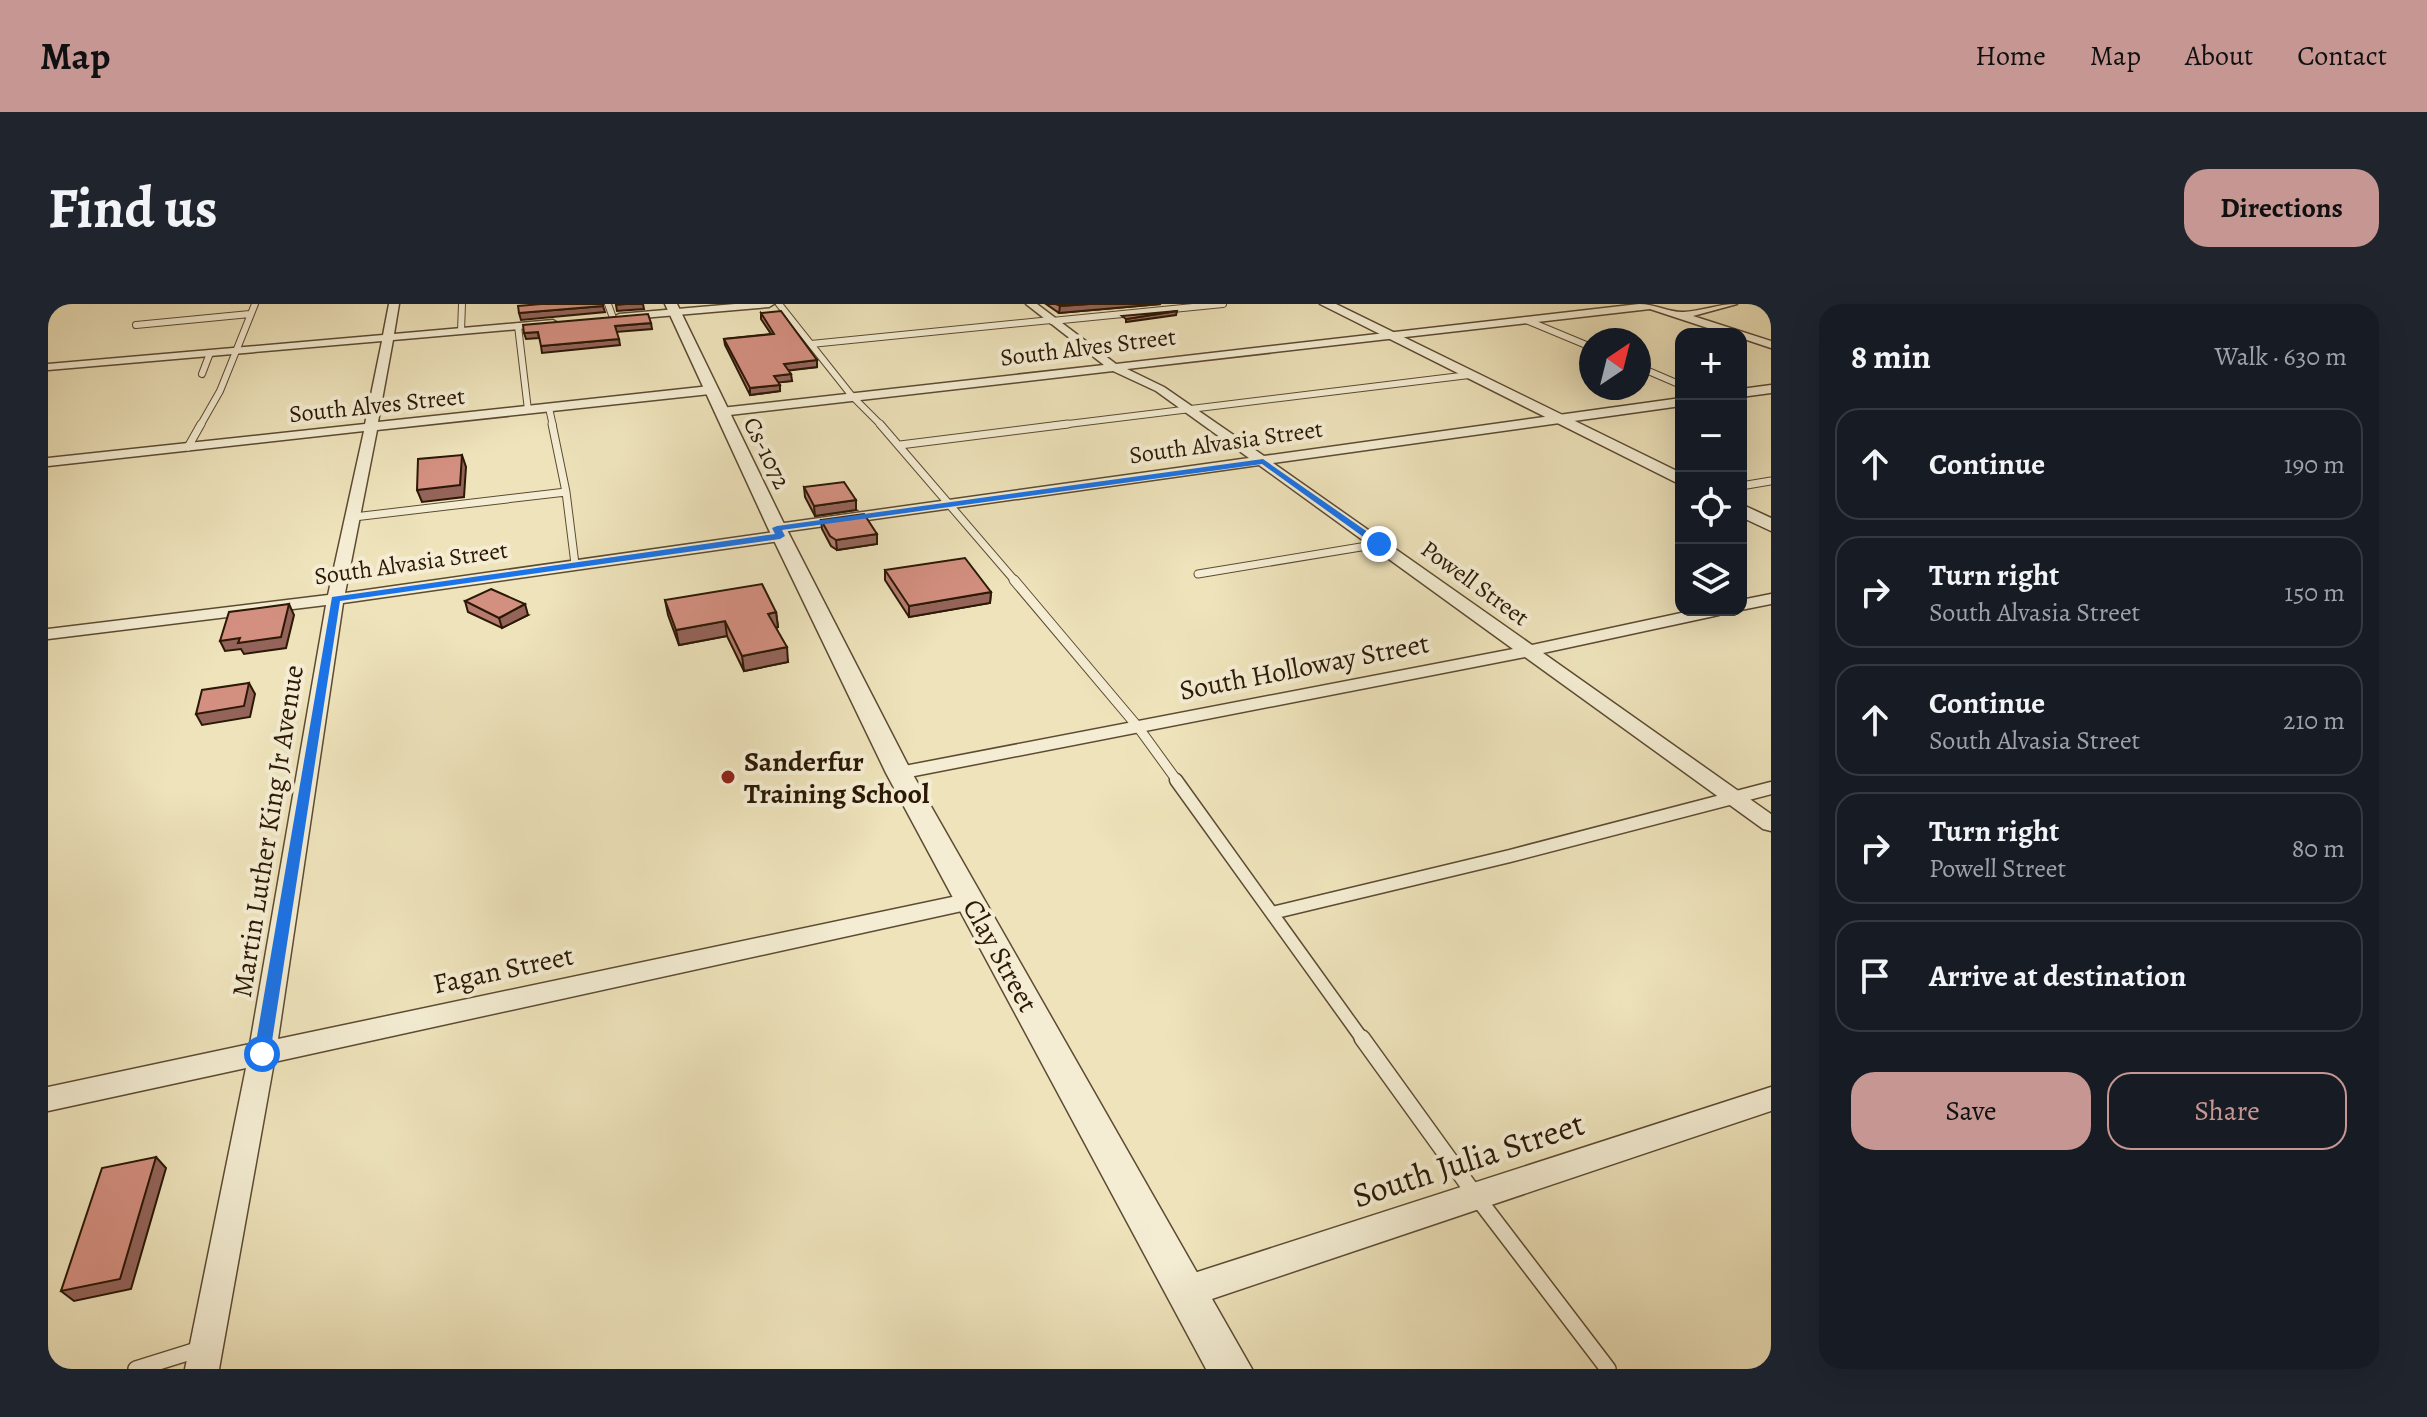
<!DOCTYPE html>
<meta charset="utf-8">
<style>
body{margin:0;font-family:Alegreya,serif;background:#20242c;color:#f1f3f6}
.controls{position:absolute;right:24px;top:24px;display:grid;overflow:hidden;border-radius:16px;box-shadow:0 8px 32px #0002}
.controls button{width:72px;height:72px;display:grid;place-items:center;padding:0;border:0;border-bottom:2px solid #363941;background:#171b24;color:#f1f3f6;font:40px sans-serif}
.compass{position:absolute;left:1531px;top:24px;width:72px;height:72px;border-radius:50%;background:#171b24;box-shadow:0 8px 32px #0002;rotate:35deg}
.stop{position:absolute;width:24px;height:24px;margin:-18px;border:6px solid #1a73e8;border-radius:50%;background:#fff}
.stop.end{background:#1a73e8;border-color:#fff;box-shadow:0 2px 8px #0008}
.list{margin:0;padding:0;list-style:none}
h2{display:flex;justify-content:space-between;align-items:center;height:104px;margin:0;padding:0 32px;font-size:34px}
h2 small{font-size:26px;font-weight:400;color:#9ea1a6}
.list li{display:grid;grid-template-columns:52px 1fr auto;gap:24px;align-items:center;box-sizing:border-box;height:112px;margin:0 16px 16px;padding:0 16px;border:2px solid #363941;border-radius:24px}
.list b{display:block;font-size:30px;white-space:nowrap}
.list p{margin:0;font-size:26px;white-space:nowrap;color:#9ea1a6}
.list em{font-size:26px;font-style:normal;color:#9ea1a6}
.actions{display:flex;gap:16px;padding:24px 32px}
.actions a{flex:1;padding:18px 0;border:2px solid #c59692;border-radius:24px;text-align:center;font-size:28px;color:#c59692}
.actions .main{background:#c59692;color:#111}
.icon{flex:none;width:44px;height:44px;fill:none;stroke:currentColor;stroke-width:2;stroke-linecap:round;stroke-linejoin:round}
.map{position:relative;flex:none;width:1723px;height:1065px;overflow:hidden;border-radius:24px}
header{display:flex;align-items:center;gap:48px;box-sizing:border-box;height:112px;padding:0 40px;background:#c59692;color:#111}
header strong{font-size:38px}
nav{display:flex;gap:44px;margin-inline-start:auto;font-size:28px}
.intro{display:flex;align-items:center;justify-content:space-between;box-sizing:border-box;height:192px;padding:0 48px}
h1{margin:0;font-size:56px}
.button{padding:20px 36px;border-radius:24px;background:#c59692;color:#111;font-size:28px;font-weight:700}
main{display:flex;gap:48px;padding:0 48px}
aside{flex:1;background:#171b24;border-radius:24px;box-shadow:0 8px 32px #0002}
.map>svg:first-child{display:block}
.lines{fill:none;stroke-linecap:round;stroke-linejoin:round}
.service-far4-casing{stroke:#5c4b32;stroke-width:8}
.service-far3-casing{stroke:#5c4b32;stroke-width:9}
.service-far2-casing{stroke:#5c4b32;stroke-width:11}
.service-far1-casing{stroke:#5c4b32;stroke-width:15}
.service-casing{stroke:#5c4b32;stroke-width:18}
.minor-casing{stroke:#5c4b32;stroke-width:3}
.tertiary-casing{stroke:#5c4b32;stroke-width:3}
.service-far4{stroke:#f4edd3;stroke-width:6}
.service-far3{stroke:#f4edd3;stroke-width:7}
.service-far2{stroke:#f4edd3;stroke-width:9}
.service-far1{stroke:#f4edd3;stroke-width:12}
.service{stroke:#f4edd3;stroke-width:15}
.minor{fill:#f4edd3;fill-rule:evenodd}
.tertiary{fill:#f4edd3;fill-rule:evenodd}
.wall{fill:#b57b6e;stroke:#2b1805;stroke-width:2}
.shaded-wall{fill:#94645a;stroke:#2b1805;stroke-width:2}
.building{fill:#d38f80;stroke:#2b1805;stroke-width:2}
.route{fill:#1a73e8}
.poi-dot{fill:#8f2418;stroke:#f4edd3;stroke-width:3}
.labels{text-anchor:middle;stroke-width:8;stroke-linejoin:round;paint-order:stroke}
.far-street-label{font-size:24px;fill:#2b1805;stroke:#f4edd3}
.street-label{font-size:28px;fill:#2b1805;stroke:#f4edd3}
.poi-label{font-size:28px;font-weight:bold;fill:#2b1805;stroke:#f4edd3;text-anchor:start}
.near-street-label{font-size:34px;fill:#2b1805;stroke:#f4edd3}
</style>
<header>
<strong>Map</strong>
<nav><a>Home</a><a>Map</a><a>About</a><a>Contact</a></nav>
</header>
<div class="intro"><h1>Find us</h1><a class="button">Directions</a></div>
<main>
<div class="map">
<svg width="1723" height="1065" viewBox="0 0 1723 1065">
<rect width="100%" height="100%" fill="#eee3bb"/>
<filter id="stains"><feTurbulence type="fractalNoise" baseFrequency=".0025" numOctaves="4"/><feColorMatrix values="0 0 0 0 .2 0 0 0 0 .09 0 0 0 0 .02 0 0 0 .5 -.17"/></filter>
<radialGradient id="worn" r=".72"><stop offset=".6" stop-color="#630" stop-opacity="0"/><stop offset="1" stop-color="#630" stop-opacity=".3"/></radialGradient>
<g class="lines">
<defs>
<path id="service-far4" d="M560 0 565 14
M731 0 804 92 834 122
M1478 16 1543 43
M1004 17 1175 0
M88 21 202 10
M470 22 480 106
M413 27 414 0
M763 40 1003 16
M1591 63 1633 81
M154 70 162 49
M501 104 505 122
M152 122 172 87 207 0
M1004 122 1421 71"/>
<path id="service-far3" d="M504 120 518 188 527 260
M832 120 968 278
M852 141 1020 120
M140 143 153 120
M1693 182 1723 177
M306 213 518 188
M1150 270 1331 240"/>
<path id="service-far2" d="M966 276 1090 423 1130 478"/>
<path id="service-far1" d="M1128 476 1315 736
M1224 609 1462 552 1723 484"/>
<path id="service" d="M1314 734 1428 892 1560 1065
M88 1065 152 1045"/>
<path id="minor" d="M341 0H351L346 30 505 16 510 19 505 22 345 36 330 118 662 82 668 86 662 90 329 126 297 289 727 228 722 224 729 220 1201 154 1108 87 1065 67 673 112 667 108 673 104 1056 61 978 0H989L1068 60 1591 0C1607 0 1622 9 1636 8 1654 7 1670 0 1689 0L1645 12 1723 37V44L1693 34V30H1678L1602 5 1079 65 1116 83 1216 152 1633 94V102L1225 159 1484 341 1647 306H1679L1671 311 1495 349 1723 510V527L1715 525 1477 353 851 475 844 474 841 469 851 463 1465 345 1211 161 734 228 740 232 732 237 295 299 230 735 923 589 931 591 935 597 931 603 923 605 226 758 171 1065H137L198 764 0 807V783L202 740 278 301 0 335V325L280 291 316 127 0 162V154L317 120 334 37 0 66V60L335 31Z
M687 0H726L721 3 571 16 566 13 571 10Z
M1723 81V89L1693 93V85Z
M1723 290V300L1693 306V296Z
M1723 783V807L1140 1003 1129 998 1124 987 1129 976 1140 971Z"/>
<path id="tertiary" d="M617 0H629L738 224 864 469 1204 1065H1158L838 469 720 224Z
M1272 0H1288L1633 169V181Z
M1693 200 1723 214V227L1693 213Z"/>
</defs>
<!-- service-far4 casing -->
<use href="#service-far4" class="service-far4-casing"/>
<!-- service-far3 casing -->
<use href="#service-far3" class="service-far3-casing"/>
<!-- service-far2 casing -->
<use href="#service-far2" class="service-far2-casing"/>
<!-- service-far1 casing -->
<use href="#service-far1" class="service-far1-casing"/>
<!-- service casing -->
<use href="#service" class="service-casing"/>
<!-- minor casing -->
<use href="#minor" class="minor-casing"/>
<!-- tertiary casing -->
<use href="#tertiary" class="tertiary-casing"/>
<!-- service-far4 -->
<use href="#service-far4" class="service-far4"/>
<!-- service-far3 -->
<use href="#service-far3" class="service-far3"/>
<!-- service-far2 -->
<use href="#service-far2" class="service-far2"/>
<!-- service-far1 -->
<use href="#service-far1" class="service-far1"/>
<!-- service -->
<use href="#service" class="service"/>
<!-- minor -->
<use href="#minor" class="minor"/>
<!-- tertiary -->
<use href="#tertiary" class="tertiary"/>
</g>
<!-- wall -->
<path class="wall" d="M998 0H1113L1011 9Z
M713 9 769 56V63L740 66 744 77 730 78 732 87 702 91 677 41 676 35 723 30 713 15Z
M756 183 808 206 767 212 757 193Z
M773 216 829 230V240L789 246 783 242 774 225Z
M837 266 943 288 942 299 861 313 837 276Z
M617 296 728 308 730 323H728L740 358 696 367 679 332 631 341 620 311Z
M417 297 480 311 454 324 420 308Z"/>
<!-- shaded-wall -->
<path class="shaded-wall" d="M578 0H595L596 5 569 7 568 1Z
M1041 0H1113L1011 9 1012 2Z
M555 2 557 8 473 16 471 9Z
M1129 7 1128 11 1078 18V15Z
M603 19 604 25 568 28 567 22Z
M490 28 491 34 478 35 476 29Z
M571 35 572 41 494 49 493 42Z
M769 56V63L736 67V60Z
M743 70 744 77 727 79 726 72Z
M732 81V87L702 91V84Z
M414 151 418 163 416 193 374 198 369 186Z
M808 196V206L767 212 766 202Z
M829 230V240L789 246 788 236Z
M943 288 942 299 861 313V302Z
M241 300 246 311 238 344 196 350 193 345 177 347 172 337Z
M477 300 480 311 454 324 451 314Z
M728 308 730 323 721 324 720 310Z
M677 317 679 332 631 341 628 326Z
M739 343 740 358 696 367 694 352Z
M201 379 207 390 202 413 154 421 148 410Z
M108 853 118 864 83 985 26 997 13 987Z"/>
<!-- building -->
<path class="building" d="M493 0H555V2L471 9 470 2Z
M1008 0H1041L1012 2Z
M733 7 769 56 736 60 743 70 726 72 732 81 702 84 676 35 726 30 713 9Z
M1129 7 1078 15 1074 12Z
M600 10 603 19 567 22 571 35 493 42 490 28 476 29 475 21Z
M414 151 412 181 369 186 370 155Z
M796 178 808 196 766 202 756 183Z
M816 210 829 230 788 236 782 232 773 216Z
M917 254 943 288 861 302 837 266Z
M714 280 728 308 720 310 739 343 694 352 677 317 628 326 617 296Z
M443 285 477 300 451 314 417 297Z
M241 300 233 333 190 339 192 334 172 337 181 308Z
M201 379 196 402 148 410 154 386Z
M108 853 72 975 13 987 54 864Z"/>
<!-- route -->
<path class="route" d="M1215 155 1334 238V242H1328L1214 160 734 226 737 232 732 235 292 297 222 750 214 756 208 754 206 750 284 293 727 230 724 224 729 222Z"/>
<!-- markers -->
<circle class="poi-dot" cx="680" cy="473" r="8"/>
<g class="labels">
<!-- far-street labels -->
<g class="far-street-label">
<text transform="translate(1040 43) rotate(-7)" y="8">South Alves Street</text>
<text transform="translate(329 101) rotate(-6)" y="8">South Alves Street</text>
<text transform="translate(1178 138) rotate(-8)" y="8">South Alvasia Street</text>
<text transform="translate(719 149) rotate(64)" y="8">Cs-1072</text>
<text transform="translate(363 259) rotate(-8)" y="8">South Alvasia Street</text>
<text transform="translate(1427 279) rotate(36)" y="8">Powell Street</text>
</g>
<!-- street labels -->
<g class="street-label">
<text transform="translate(1256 362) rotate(-11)" y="10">South Holloway Street</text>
<text transform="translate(219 527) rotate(-81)" y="10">Martin Luther King Jr Avenue</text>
<text transform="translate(953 651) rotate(61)" y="10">Clay Street</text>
<text transform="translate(455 665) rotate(-12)" y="10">Fagan Street</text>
</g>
<!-- poi labels -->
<g class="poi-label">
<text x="696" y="467">Sanderfur<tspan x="696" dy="32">Training School</tspan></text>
</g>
<!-- near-street labels -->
<g class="near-street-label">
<text transform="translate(1420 855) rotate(-18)" y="12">South Julia Street</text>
</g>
</g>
<rect width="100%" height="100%" filter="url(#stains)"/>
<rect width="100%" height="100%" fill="url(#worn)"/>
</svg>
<div class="controls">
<button>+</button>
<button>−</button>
<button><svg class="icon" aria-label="locate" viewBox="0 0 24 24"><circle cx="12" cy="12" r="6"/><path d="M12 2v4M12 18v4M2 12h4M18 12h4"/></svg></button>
<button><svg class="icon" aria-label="layers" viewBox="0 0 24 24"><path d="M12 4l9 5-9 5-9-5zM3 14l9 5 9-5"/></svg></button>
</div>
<svg class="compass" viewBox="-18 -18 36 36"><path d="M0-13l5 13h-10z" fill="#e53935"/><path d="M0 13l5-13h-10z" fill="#9ea1a6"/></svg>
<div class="stop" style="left:214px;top:750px"></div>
<div class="stop end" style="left:1331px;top:240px"></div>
</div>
<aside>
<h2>8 min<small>Walk · 630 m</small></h2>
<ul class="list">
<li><svg class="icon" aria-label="ahead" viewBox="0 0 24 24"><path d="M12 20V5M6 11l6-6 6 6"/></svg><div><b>Continue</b></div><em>190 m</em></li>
<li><svg class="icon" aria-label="right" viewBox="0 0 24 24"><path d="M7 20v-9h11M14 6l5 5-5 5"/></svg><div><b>Turn right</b><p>South Alvasia Street</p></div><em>150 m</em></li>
<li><svg class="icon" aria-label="ahead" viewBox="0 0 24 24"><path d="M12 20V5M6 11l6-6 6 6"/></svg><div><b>Continue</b><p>South Alvasia Street</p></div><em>210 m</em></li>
<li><svg class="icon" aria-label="right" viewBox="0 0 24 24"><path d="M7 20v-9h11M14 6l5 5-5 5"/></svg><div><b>Turn right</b><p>Powell Street</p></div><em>80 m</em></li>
<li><svg class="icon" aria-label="arrive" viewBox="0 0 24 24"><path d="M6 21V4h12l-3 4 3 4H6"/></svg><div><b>Arrive at destination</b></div></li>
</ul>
<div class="actions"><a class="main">Save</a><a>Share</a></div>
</aside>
</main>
